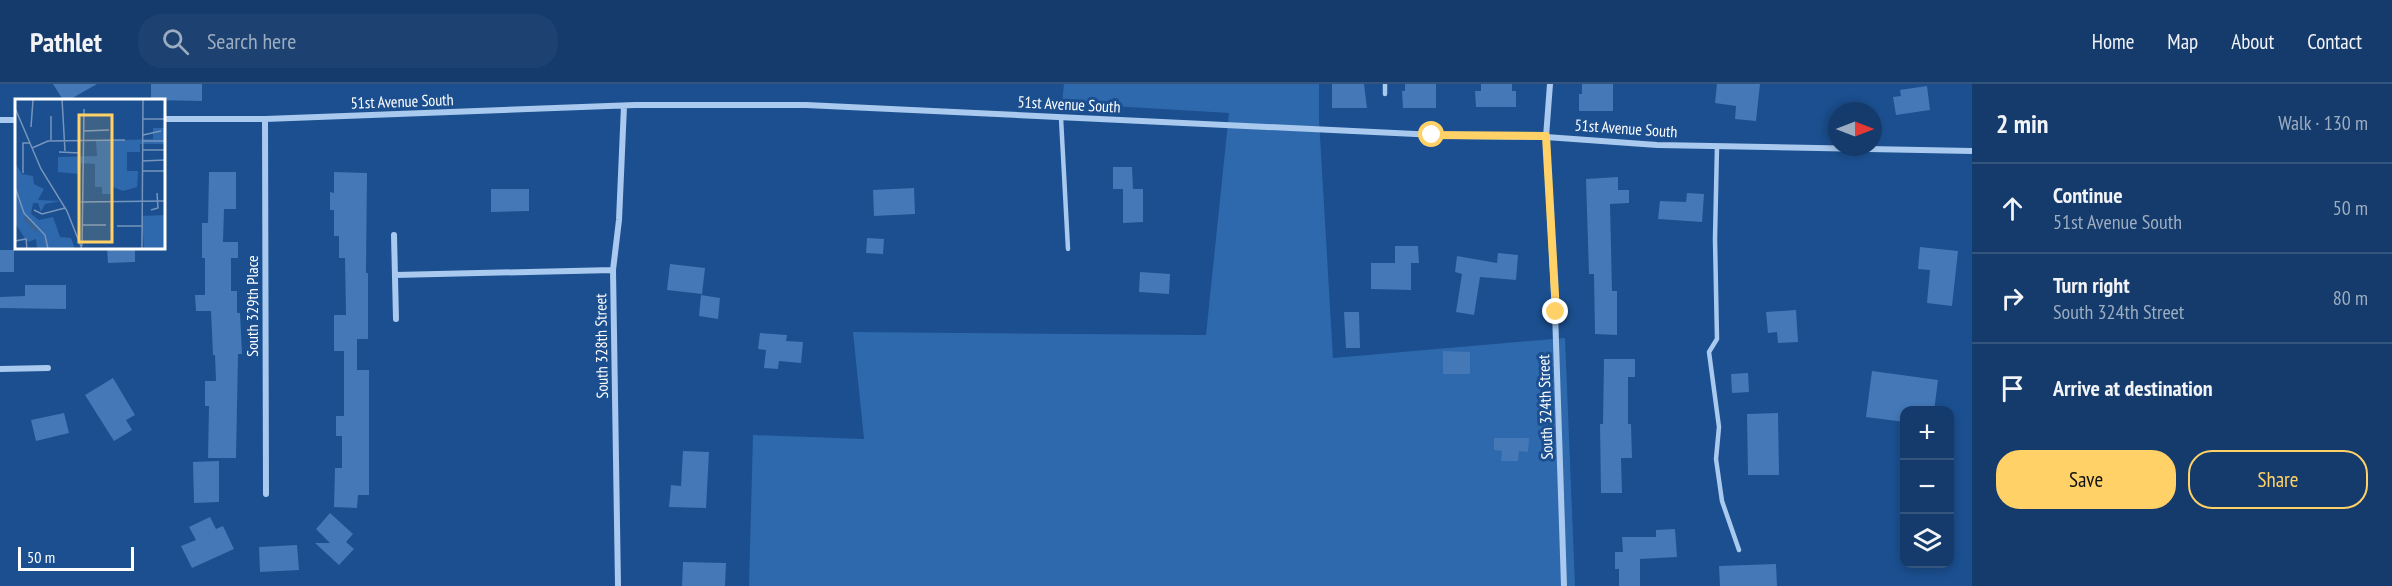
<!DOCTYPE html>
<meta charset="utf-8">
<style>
body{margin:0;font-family:"PT Sans Narrow",sans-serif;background:#1d4271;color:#f1f3f6}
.controls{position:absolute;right:18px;bottom:18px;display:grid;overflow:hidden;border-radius:12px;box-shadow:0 3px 9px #0003}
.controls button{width:54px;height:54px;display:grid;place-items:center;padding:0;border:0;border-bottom:2px solid #33557e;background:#143b6b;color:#f1f3f6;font:30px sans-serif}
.compass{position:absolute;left:1828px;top:18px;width:54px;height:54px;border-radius:50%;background:#143b6b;box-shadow:0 3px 9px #0003;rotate:90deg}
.scale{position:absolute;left:18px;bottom:15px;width:116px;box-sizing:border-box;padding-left:6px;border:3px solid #fff;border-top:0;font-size:16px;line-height:21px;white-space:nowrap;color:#fff;-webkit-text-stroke:4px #1b4f8f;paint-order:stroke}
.stop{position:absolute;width:18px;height:18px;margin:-14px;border:4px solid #ffd166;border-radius:50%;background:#fff}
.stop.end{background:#ffd166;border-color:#fff;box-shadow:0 2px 6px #0008}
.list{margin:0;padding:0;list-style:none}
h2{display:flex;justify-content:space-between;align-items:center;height:78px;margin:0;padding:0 24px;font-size:26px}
h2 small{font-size:20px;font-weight:400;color:#9dadc1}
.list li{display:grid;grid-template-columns:39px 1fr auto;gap:18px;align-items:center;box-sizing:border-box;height:90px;padding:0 24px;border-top:2px solid #33557e}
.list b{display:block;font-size:22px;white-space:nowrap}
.list p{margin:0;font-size:20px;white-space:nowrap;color:#9dadc1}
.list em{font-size:20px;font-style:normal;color:#9dadc1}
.actions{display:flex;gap:12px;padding:18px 24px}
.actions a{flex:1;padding:14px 0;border:2px solid #ffd166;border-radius:24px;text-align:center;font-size:21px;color:#ffd166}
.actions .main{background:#ffd166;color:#111}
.icon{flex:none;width:33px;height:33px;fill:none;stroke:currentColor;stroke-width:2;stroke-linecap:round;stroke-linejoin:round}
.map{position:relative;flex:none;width:1972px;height:502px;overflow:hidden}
header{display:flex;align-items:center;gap:36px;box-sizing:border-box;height:84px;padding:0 30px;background:#143b6b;border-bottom:2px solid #33557e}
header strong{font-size:28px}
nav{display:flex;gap:33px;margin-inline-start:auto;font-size:21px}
.search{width:420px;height:54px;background:#1d4271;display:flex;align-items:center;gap:15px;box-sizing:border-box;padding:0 21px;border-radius:24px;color:#9dadc1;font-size:22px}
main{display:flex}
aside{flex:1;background:#143b6b}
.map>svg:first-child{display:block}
.green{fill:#2e69ad}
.building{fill:#4478b7}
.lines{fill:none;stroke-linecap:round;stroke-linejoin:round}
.lane{stroke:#a9c9ee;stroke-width:4.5}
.street{stroke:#a9c9ee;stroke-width:6}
.route{stroke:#ffd166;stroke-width:8}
.labels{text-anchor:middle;stroke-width:6;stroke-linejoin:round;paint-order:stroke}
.street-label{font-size:16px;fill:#fff;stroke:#1b4f8f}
.inset-river{fill:none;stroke:#3c6290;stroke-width:3}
.inset-road{fill:none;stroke:#7695bc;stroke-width:1.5}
.view{fill:#ffd166;fill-opacity:0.15;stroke:#ffd166;stroke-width:3}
.inset-edge{fill:none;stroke:#fff;stroke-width:3}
</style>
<header>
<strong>Pathlet</strong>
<div class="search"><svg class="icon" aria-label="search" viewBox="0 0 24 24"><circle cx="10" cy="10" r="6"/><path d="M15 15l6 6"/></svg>Search here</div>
<nav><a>Home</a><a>Map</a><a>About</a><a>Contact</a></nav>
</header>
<main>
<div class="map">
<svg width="1972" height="502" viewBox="0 0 1972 502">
<rect width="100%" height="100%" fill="#1b4f8f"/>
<!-- green -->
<path class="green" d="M1064 0H1319V36L1333 274 1565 254 1575 502H749L753 351 864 355 853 248 1206 251 1229 29 1062 19Z"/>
<!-- building -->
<path class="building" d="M53 0H97L69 16H63Z
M151 0H202V17L151 16Z
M1332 0H1364L1367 24H1332Z
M1405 0H1436V24H1403L1402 7H1405Z
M1481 0H1512V7H1516V23H1476L1475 7H1481Z
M1582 0H1613V27H1579V10H1582Z
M1717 0H1760L1756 37 1735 35 1736 22 1715 19Z
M1927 2 1930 26 1896 31 1893 13 1901 12 1900 6Z
M1113 83H1132L1133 105H1143V138L1123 139V105H1113Z
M209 88H236V125H224L223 158H238V174H231V207H237V229H240L242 270H238L236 374H208L209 322H205V297H216L215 271H213L211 227H196L195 211H205V174H202V139H208Z
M334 88 367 89 366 189H368V255H357V286H369V411H358L357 424 334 423 335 384H342V352H336V332H344V267H334V231H346L345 174H339V152H334V126H330V108L334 109Z
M1618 93V106H1629V119L1610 120 1612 207H1617V251L1595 250 1594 190H1589L1586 95Z
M914 104 915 130 874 132 873 106Z
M491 105H529V127L491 128Z
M1687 109 1704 110 1702 138 1658 135 1660 117 1686 118Z
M867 154 884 155 883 170 866 169Z
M1395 162H1418L1419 179H1411V206L1371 205V179H1395Z
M1920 163 1958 167 1952 222 1927 219 1930 186 1918 185Z
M107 164H135V178L108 179Z
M0 166H14V188H0Z
M1498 169 1518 171 1516 196 1480 193 1474 231 1456 228 1462 190 1455 188 1457 172 1497 179Z
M670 180 705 184 702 210 667 206Z
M1140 188 1170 190 1169 210 1139 208Z
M25 201H66V225L0 224V213L25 212Z
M701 211 720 214 718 235 699 232Z
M1796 226 1798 258 1778 259 1777 248 1768 249 1766 228Z
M1344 228H1359L1360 264H1346Z
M760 249 787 251 786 257 803 258 801 279 779 277 778 285 764 284 766 266 758 265Z
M1443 267 1470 268V290H1443Z
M1604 275H1635V293H1628V340H1631L1632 374H1621L1622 409H1601L1600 340H1603Z
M1872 287 1938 296 1934 327H1905V338L1866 333Z
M1748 289 1749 308 1732 309 1731 290Z
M113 294 135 331 126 336 132 346 114 357 85 311Z
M64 329 69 349 36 357 31 336Z
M1778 329 1779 391H1748L1747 330Z
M1494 354H1529L1528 368 1519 367 1518 377H1501L1502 367 1494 366Z
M683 367 709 368 706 424 669 423 671 401 681 402Z
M219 377V418L194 419 193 378Z
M330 429 353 450 346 458 354 465 339 481 315 459H330L316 445Z
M210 433 216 445 223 442 234 465 192 484 181 462 196 456 189 443Z
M1675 445 1677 473 1640 475V502H1619V485H1615V468H1623L1622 453H1656V446Z
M297 461 299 486 260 488 259 463Z
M683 478 726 479 725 502H682Z
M1776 480 1777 502H1720L1719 482Z"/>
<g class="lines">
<!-- lane -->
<path class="lane" d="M1385 0V10
M1061 34 1068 165
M1717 62 1715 155 1717 255 1709 268 1719 343 1716 375 1722 417 1739 466"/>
<!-- street -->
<path class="street" d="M1550 0 1546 53 1555 228 1564 502
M164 35H265L635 21H806L1457 52 1546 53 1657 61 1972 67
M265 35 266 410
M0 36H16
M394 151 396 235
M395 191 613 186
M0 285 48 284
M618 502 613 186 619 136 624 22"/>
</g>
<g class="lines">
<!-- route -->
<path class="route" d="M1432 51 1546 52 1556 228"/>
</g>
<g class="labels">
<!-- street labels -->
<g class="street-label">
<text transform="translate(402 17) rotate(-2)" y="6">51st Avenue South</text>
<text transform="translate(1069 20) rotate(3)" y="6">51st Avenue South</text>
<text transform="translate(1626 44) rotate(4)" y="6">51st Avenue South</text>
<text transform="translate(252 222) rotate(-90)" y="6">South 329th Place</text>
<text transform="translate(601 262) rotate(-91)" y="6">South 328th Street</text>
<text transform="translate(1545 323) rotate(-92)" y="6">South 324th Street</text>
</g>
</g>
<!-- overview -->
<g transform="translate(15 15)">
<rect width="150" height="150" fill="#1b4f8f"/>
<path d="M138 29H150V45H125V53H112V72H123L122 88 108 92 98 88 97 95H87V88H80V65L66 64 65 75 43 73V58L82 57 81 42 138 40ZM0 64 7 75 18 77 19 85 29 90 23 101 46 102 30 105 26 113 23 104H18L16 115 24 121 38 118 45 138 56 139 60 150H22L21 140 13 143 9 138 0 124ZM150 116V150H129L127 117Z" fill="#2e69ad"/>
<path class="inset-river" d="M9 118 22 132"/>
<path class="inset-road" d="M47 0 50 52M0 9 26 70 52 112 67 150M128 20H150M16 28 18 1M68 32 94 31M128 36 146 32M36 41V17M128 42H150M17 49 33 42 110 41M128 51H149M44 53 65 54M127 62 150 61M127 72H150M8 74V44H15M0 88 9 114 30 136 33 150M66 103 150 102M19 111 27 115 50 109M136 111 143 109 142 94M67 126H91M102 127H127M0 142 11 140 12 150M67 147 69 10M127 150 128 0"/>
<path class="view" d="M64 16H97V143H64Z"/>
<rect width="150" height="150" class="inset-edge"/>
</g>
</svg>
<div class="controls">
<button>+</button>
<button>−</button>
<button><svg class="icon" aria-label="layers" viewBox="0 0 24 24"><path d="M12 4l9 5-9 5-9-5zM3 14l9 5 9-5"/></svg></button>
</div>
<svg class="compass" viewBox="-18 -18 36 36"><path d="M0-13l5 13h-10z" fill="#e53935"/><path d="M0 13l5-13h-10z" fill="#9dadc1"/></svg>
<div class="scale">50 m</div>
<div class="stop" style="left:1432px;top:51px"></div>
<div class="stop end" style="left:1556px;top:228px"></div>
</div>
<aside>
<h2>2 min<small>Walk · 130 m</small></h2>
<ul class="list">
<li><svg class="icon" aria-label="ahead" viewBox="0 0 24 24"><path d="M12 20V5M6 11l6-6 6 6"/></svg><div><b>Continue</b><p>51st Avenue South</p></div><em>50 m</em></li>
<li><svg class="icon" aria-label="right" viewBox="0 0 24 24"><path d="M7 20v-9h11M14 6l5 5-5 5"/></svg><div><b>Turn right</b><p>South 324th Street</p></div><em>80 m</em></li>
<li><svg class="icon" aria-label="arrive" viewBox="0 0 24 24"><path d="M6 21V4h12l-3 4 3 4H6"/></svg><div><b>Arrive at destination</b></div></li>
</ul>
<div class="actions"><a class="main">Save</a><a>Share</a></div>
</aside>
</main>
